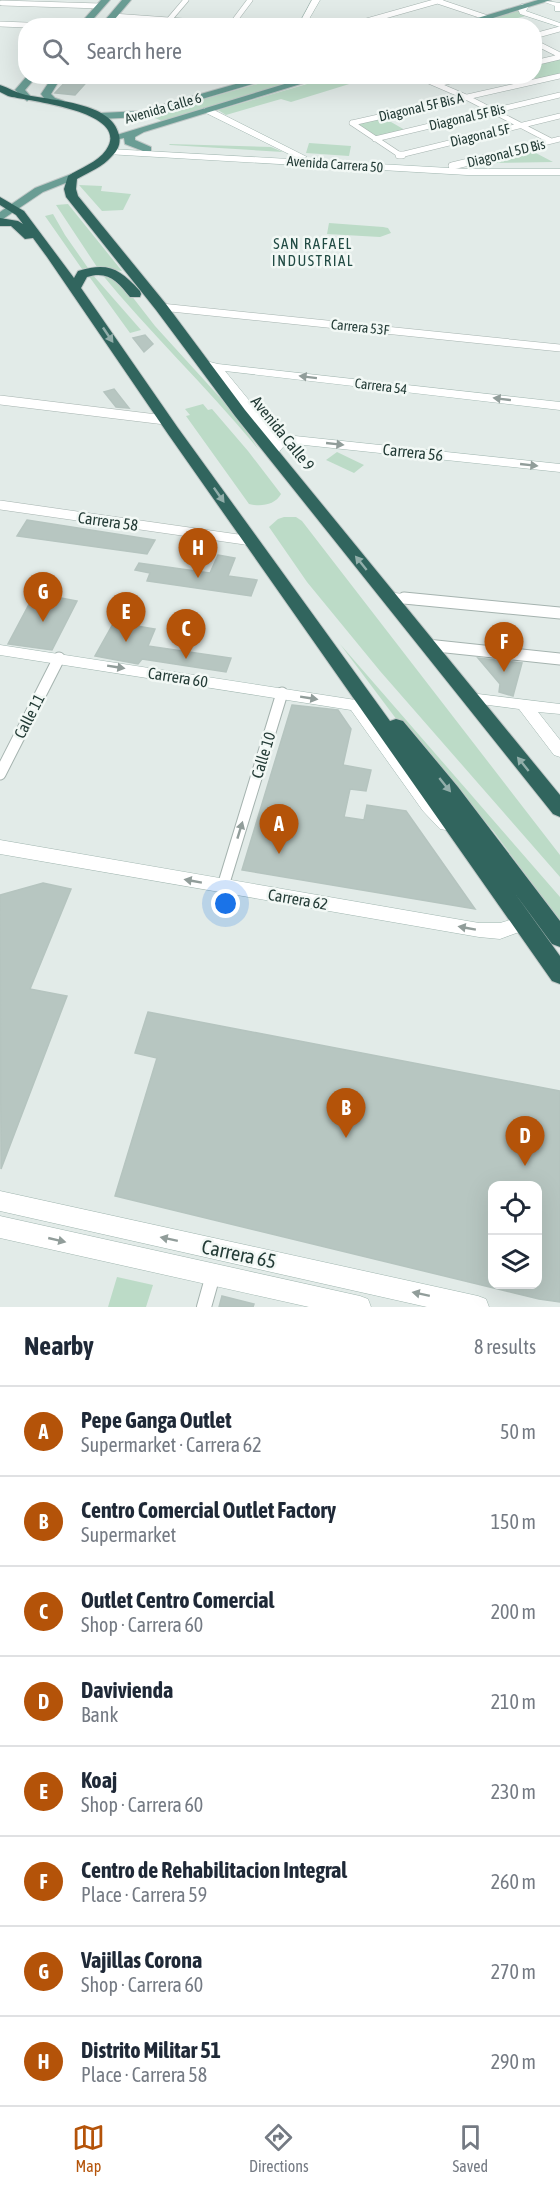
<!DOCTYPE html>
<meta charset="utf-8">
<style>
body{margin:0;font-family:"Asap Condensed",sans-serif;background:#f2f2f3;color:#1f2937}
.controls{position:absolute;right:18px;bottom:18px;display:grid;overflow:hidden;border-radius:12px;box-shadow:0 6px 24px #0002}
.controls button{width:54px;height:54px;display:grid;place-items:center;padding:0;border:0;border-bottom:2px solid #e0e1e3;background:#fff;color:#1f2937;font:30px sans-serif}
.you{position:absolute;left:226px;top:904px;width:21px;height:21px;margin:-15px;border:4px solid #fff;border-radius:50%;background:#1a73e8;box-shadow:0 0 0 9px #1a73e833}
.badge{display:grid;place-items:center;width:39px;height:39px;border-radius:50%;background:#b45309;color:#fff;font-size:20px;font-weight:700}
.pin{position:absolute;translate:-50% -50px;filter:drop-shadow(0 2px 3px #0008)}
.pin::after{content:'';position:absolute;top:32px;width:21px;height:18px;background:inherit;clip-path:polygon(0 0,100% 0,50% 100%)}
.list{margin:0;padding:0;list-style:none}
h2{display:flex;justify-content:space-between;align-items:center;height:78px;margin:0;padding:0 24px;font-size:26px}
h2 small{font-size:20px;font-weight:400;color:#747a83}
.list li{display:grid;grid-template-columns:39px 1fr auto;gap:18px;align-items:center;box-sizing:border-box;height:90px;padding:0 24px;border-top:2px solid #e0e1e3}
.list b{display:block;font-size:22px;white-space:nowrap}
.list p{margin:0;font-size:20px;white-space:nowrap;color:#747a83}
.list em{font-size:20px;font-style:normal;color:#747a83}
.icon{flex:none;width:33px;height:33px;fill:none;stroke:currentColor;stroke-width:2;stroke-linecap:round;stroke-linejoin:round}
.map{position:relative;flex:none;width:560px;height:1307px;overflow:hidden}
.search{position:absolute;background:#fff;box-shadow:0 6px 24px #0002;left:18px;right:18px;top:18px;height:66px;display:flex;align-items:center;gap:15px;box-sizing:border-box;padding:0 21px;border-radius:24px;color:#747a83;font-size:22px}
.sheet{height:798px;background:#fff}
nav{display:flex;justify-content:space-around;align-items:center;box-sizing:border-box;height:84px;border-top:2px solid #e0e1e3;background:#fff;font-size:16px;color:#747a83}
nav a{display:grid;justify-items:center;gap:3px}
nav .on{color:#b45309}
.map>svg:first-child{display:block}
.green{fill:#bcdbc7}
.building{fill:#b7c6c1;stroke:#b5c4bf;stroke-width:1.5;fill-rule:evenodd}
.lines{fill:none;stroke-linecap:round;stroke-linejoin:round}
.street-far4-casing{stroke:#a5b3af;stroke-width:6}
.street-far3-casing{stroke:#a5b3af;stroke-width:8}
.street-far2-casing{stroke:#a5b3af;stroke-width:10}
.street-far1-casing{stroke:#a5b3af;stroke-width:13}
.street-casing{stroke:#a5b3af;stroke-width:16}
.secondary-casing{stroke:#a1b6b0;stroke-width:1}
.primary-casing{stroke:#c1c8c7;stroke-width:2}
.highway-casing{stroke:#c1c8c7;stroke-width:2}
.street-far4{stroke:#fff;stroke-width:5}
.street-far3{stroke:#fff;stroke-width:7}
.street-far2{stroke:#fff;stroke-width:9}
.street-far1{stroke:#fff;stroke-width:11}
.street{stroke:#fff;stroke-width:14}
.secondary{fill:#fff;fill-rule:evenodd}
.primary{fill:#6a9d94;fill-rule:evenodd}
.highway{fill:#31655e;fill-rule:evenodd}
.oneway{fill:#92aeaa}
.oneway2{fill:#919d9a}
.labels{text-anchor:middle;stroke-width:5;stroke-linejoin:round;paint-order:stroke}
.far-street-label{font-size:14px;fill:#233b36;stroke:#f2f8f5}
.far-neighbourhood-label{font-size:15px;letter-spacing:1.5px;fill:#214b44;stroke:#f2f8f5}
.street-label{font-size:16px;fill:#233b36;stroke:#f2f8f5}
.near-street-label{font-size:20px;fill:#233b36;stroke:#f2f8f5}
</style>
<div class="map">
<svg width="560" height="1307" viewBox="0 0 560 1307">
<rect width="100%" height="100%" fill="#e2ebe8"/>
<!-- green -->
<path class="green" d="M518 9 529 15 493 25 459 26Z
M560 59V74L537 79 531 77 534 76 535 64Z
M282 77H316L162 121 148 115Z
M331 77H372L291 102 281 99 226 115 218 110Z
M384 118 405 130 375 137 355 124Z
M309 143 351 146 349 156 306 153Z
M169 144 271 147 283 152 170 145Z
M532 151 553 162 487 163Z
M79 185 102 186 101 191 131 194 123 210 102 211Z
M68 204 122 271 97 267 56 205Z
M53 214 65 235 88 268 82 269 45 216Z
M329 223 383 227 388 228 391 233 380 237 327 234Z
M100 272 117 277 155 326 235 414 259 450C208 388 150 333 100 272Z
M92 274 141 330 130 333 88 275Z
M203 404 208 410 212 409 248 451 281 494C275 505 261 507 249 504L186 416 190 415 185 409Z
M337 452 364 465 354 473 326 460Z
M284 517H296L302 521 560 855V877L380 671 307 582 269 527 278 519Z
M340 644 560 897V921L494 832 397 720Z
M117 1277 153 1285 146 1307H108Z"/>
<!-- building -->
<path class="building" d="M71 76H92L75 95 55 93Z
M145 335 153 344 144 352 133 338Z
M114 389 121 398 129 408 116 407 104 392Z
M27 520 155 540 147 554 17 536Z
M218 555 235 558 228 576 257 580 251 596 147 581 150 573 135 570 139 563 210 573Z
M35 593 77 601 52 650 8 644Z
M114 622 155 629 148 646 231 658 226 672 142 659 138 664 95 656Z
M478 658 522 663 513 696 499 692 500 684Z
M292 705 338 710 351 729 343 765 371 770 366 791 350 789 344 817 364 820 367 805 406 811 475 909 242 870Z
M43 883 71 889 30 989 67 996 1 1169 0 895Z
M148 1012 560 1091V1302L539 1299 115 1196 157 1058 135 1053ZM492 1185H537V1284H492Z
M222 1296 254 1304 253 1307H219Z"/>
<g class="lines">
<defs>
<path id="street-far4" d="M434 0 485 17
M2 3 101 6
M113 16 252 26
M169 20 186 0
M0 24 53 26
M232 24 250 0
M349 26 441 0
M534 36 560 29
M534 45 538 44 560 55
M534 63 560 57
M417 76 466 97 551 141
M437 84 472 76
M352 123 400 155 560 116
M352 123 560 76
M375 139 560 95
M492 156 560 139"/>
<path id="street-far3" d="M399 155H402
M452 166 498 155
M161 307 560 348"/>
<path id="street-far2" d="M0 400 165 420
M0 505 252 541
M389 597 420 600"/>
<path id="street-far1" d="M404 598 560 613
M427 645 560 659
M0 774 59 658
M223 886 282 693"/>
<path id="street" d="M204 1307 213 1275"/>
<path id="secondary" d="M312 0H320L305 26H298Z
M539 0 560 3V11H555V6Z
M522 4 529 6 526 11 560 23V27L520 14 518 9Z
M204 108H210L307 157 299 159 204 112Z
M110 149 467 169H560V175H467L107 154 106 152Z
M202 360 218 364 560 402V410L225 371 280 438 295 436 560 464V472L295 444 285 445 276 455H268L266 452 272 445 210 369 198 365V361Z
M0 645 362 701 435 803 455 824 452 829 446 830 440 829 423 811 351 710 0 655Z
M470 693 560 704V714L538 712 560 740V757L554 755 519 709 465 702 462 698 465 694Z
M0 840 479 923H500L524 916 530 918 533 923 530 928 500 939 479 937 0 854Z
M0 1191 478 1296 486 1299 489 1307H427L0 1211Z
M0 1216 360 1296 368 1299 371 1307H309L0 1238Z"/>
<path id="primary" d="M101 0H110L87 26H78Z
M122 0H131L109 26H100Z
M538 0H551L467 26H451Z
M27 76H37L25 90 32 98 27 101 15 90Z
M53 76H62L51 94 55 98 64 101V105L47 102 41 94Z
M264 76H280L141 117 100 119 95 116 100 113 141 111Z
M311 76H327L144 132 135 137V140L151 147V151H143L125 144 124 138 115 140 110 137Z
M74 173 80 176 78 178 43 192 0 221V212L35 188Z"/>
<path id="highway" d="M0 85C9 88 17 93 26 95 54 101 112 102 119 135 121 143 118 150 112 156 103 167 89 172 77 179L76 189 78 196 166 304 245 410 560 795V817L553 814 235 416 156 310 66 197 64 189 68 176C80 168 98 162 106 150 133 111 27 101 8 96L0 92Z
M0 197 24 211 74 278 78 271C108 262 119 268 140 291L141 294 140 297H130C118 282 108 270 87 277L81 288 178 428 390 721 396 719 403 721 458 787 560 921V947L552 944 514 892 560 956V984L552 981 168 434 47 257 33 238 25 239 11 226H0V218L18 221 23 224 16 215 0 205Z"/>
</defs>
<!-- street-far4 casing -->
<use href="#street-far4" class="street-far4-casing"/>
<!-- street-far3 casing -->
<use href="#street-far3" class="street-far3-casing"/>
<!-- street-far2 casing -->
<use href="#street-far2" class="street-far2-casing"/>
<!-- street-far1 casing -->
<use href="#street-far1" class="street-far1-casing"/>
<!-- street casing -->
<use href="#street" class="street-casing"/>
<!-- secondary casing -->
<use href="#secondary" class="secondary-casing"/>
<!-- primary casing -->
<use href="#primary" class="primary-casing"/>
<!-- highway casing -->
<use href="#highway" class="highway-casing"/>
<!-- street-far4 -->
<use href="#street-far4" class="street-far4"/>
<!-- street-far3 -->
<use href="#street-far3" class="street-far3"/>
<!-- street-far2 -->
<use href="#street-far2" class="street-far2"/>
<!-- street-far1 -->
<use href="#street-far1" class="street-far1"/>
<!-- street -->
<use href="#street" class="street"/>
<!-- secondary -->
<use href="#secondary" class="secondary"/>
<!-- primary -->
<use href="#primary" class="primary"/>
<!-- highway -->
<use href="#highway" class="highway"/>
</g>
<!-- one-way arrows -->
<defs><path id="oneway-solid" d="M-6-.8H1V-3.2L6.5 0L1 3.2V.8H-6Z" transform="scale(1.5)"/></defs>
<g class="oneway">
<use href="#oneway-solid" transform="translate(108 335) rotate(56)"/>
<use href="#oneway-solid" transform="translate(219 495) rotate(55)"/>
<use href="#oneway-solid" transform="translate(361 563) rotate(-129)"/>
<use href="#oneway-solid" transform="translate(523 764) rotate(-129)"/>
<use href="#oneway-solid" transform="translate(445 785) rotate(51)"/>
</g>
<g class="oneway2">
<use href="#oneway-solid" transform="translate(308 377) rotate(-173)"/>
<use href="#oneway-solid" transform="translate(502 399) rotate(-173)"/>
<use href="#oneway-solid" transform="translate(335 444) rotate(6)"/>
<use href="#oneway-solid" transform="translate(529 465) rotate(6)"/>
<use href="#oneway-solid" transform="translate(116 667) rotate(9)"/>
<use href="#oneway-solid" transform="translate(309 698) rotate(9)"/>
<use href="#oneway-solid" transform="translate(240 830) rotate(-73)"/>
<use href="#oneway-solid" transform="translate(193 881) rotate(-170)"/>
<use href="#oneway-solid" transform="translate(467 928) rotate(-170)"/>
<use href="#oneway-solid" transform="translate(169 1239) rotate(-168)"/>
<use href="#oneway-solid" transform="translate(57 1240) rotate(13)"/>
<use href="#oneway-solid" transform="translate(421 1294) rotate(-168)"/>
</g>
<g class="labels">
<!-- far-street labels -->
<g class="far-street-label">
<text transform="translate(421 107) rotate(-13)" y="5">Diagonal 5F Bis A</text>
<text transform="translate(163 108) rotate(-16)" y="5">Avenida Calle 6</text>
<text transform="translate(467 117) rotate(-13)" y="5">Diagonal 5F Bis</text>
<text transform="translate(480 135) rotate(-13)" y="5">Diagonal 5F</text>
<text transform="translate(506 153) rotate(-14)" y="5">Diagonal 5D Bis</text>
<text transform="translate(335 164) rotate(4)" y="5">Avenida Carrera 50</text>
<text transform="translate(360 327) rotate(6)" y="5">Carrera 53F</text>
<text transform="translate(381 386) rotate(7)" y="5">Carrera 54</text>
</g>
<!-- far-neighbourhood labels -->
<g class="far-neighbourhood-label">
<text x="313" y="249">SAN RAFAEL<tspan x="313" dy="17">INDUSTRIAL</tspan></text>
</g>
<!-- street labels -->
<g class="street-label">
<text transform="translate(283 433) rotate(51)" y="6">Avenida Calle 9</text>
<text transform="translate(413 452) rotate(6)" y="6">Carrera 56</text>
<text transform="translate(108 521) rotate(8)" y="6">Carrera 58</text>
<text transform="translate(178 677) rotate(9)" y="6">Carrera 60</text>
<text transform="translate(29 716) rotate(-63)" y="6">Calle 11</text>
<text transform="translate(263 755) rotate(-73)" y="6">Calle 10</text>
<text transform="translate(298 899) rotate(10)" y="6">Carrera 62</text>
</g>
<!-- near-street labels -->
<g class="near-street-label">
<text transform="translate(239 1254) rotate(12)" y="7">Carrera 65</text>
</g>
</g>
</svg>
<div class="controls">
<button><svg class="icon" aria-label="locate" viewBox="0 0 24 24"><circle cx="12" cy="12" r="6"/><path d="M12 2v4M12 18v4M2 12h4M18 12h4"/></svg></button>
<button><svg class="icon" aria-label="layers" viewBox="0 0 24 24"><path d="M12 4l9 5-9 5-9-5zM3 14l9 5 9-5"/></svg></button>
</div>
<div class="you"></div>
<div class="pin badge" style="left:279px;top:854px">A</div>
<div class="pin badge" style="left:346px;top:1138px">B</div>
<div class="pin badge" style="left:186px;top:659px">C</div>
<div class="pin badge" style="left:525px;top:1166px">D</div>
<div class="pin badge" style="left:126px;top:642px">E</div>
<div class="pin badge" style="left:504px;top:672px">F</div>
<div class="pin badge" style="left:43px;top:622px">G</div>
<div class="pin badge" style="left:198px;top:578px">H</div>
<div class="search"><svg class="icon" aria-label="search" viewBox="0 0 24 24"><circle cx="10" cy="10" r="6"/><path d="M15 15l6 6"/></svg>Search here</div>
</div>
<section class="sheet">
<h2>Nearby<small>8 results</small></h2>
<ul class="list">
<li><span class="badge">A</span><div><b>Pepe Ganga Outlet</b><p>Supermarket · Carrera 62</p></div><em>50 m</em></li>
<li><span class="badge">B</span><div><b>Centro Comercial Outlet Factory</b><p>Supermarket</p></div><em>150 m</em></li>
<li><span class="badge">C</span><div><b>Outlet Centro Comercial</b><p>Shop · Carrera 60</p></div><em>200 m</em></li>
<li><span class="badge">D</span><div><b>Davivienda</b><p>Bank</p></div><em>210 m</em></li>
<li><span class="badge">E</span><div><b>Koaj</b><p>Shop · Carrera 60</p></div><em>230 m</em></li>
<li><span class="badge">F</span><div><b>Centro de Rehabilitacion Integral</b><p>Place · Carrera 59</p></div><em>260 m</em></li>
<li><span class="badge">G</span><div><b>Vajillas Corona</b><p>Shop · Carrera 60</p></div><em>270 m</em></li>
<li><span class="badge">H</span><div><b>Distrito Militar 51</b><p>Place · Carrera 58</p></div><em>290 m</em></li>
</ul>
</section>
<nav>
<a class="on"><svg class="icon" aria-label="map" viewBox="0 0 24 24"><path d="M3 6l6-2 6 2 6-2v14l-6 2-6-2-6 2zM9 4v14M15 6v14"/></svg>Map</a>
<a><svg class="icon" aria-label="directions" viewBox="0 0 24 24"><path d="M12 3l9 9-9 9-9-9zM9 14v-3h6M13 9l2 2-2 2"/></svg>Directions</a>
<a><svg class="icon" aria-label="saved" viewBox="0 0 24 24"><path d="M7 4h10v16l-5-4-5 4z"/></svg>Saved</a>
</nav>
